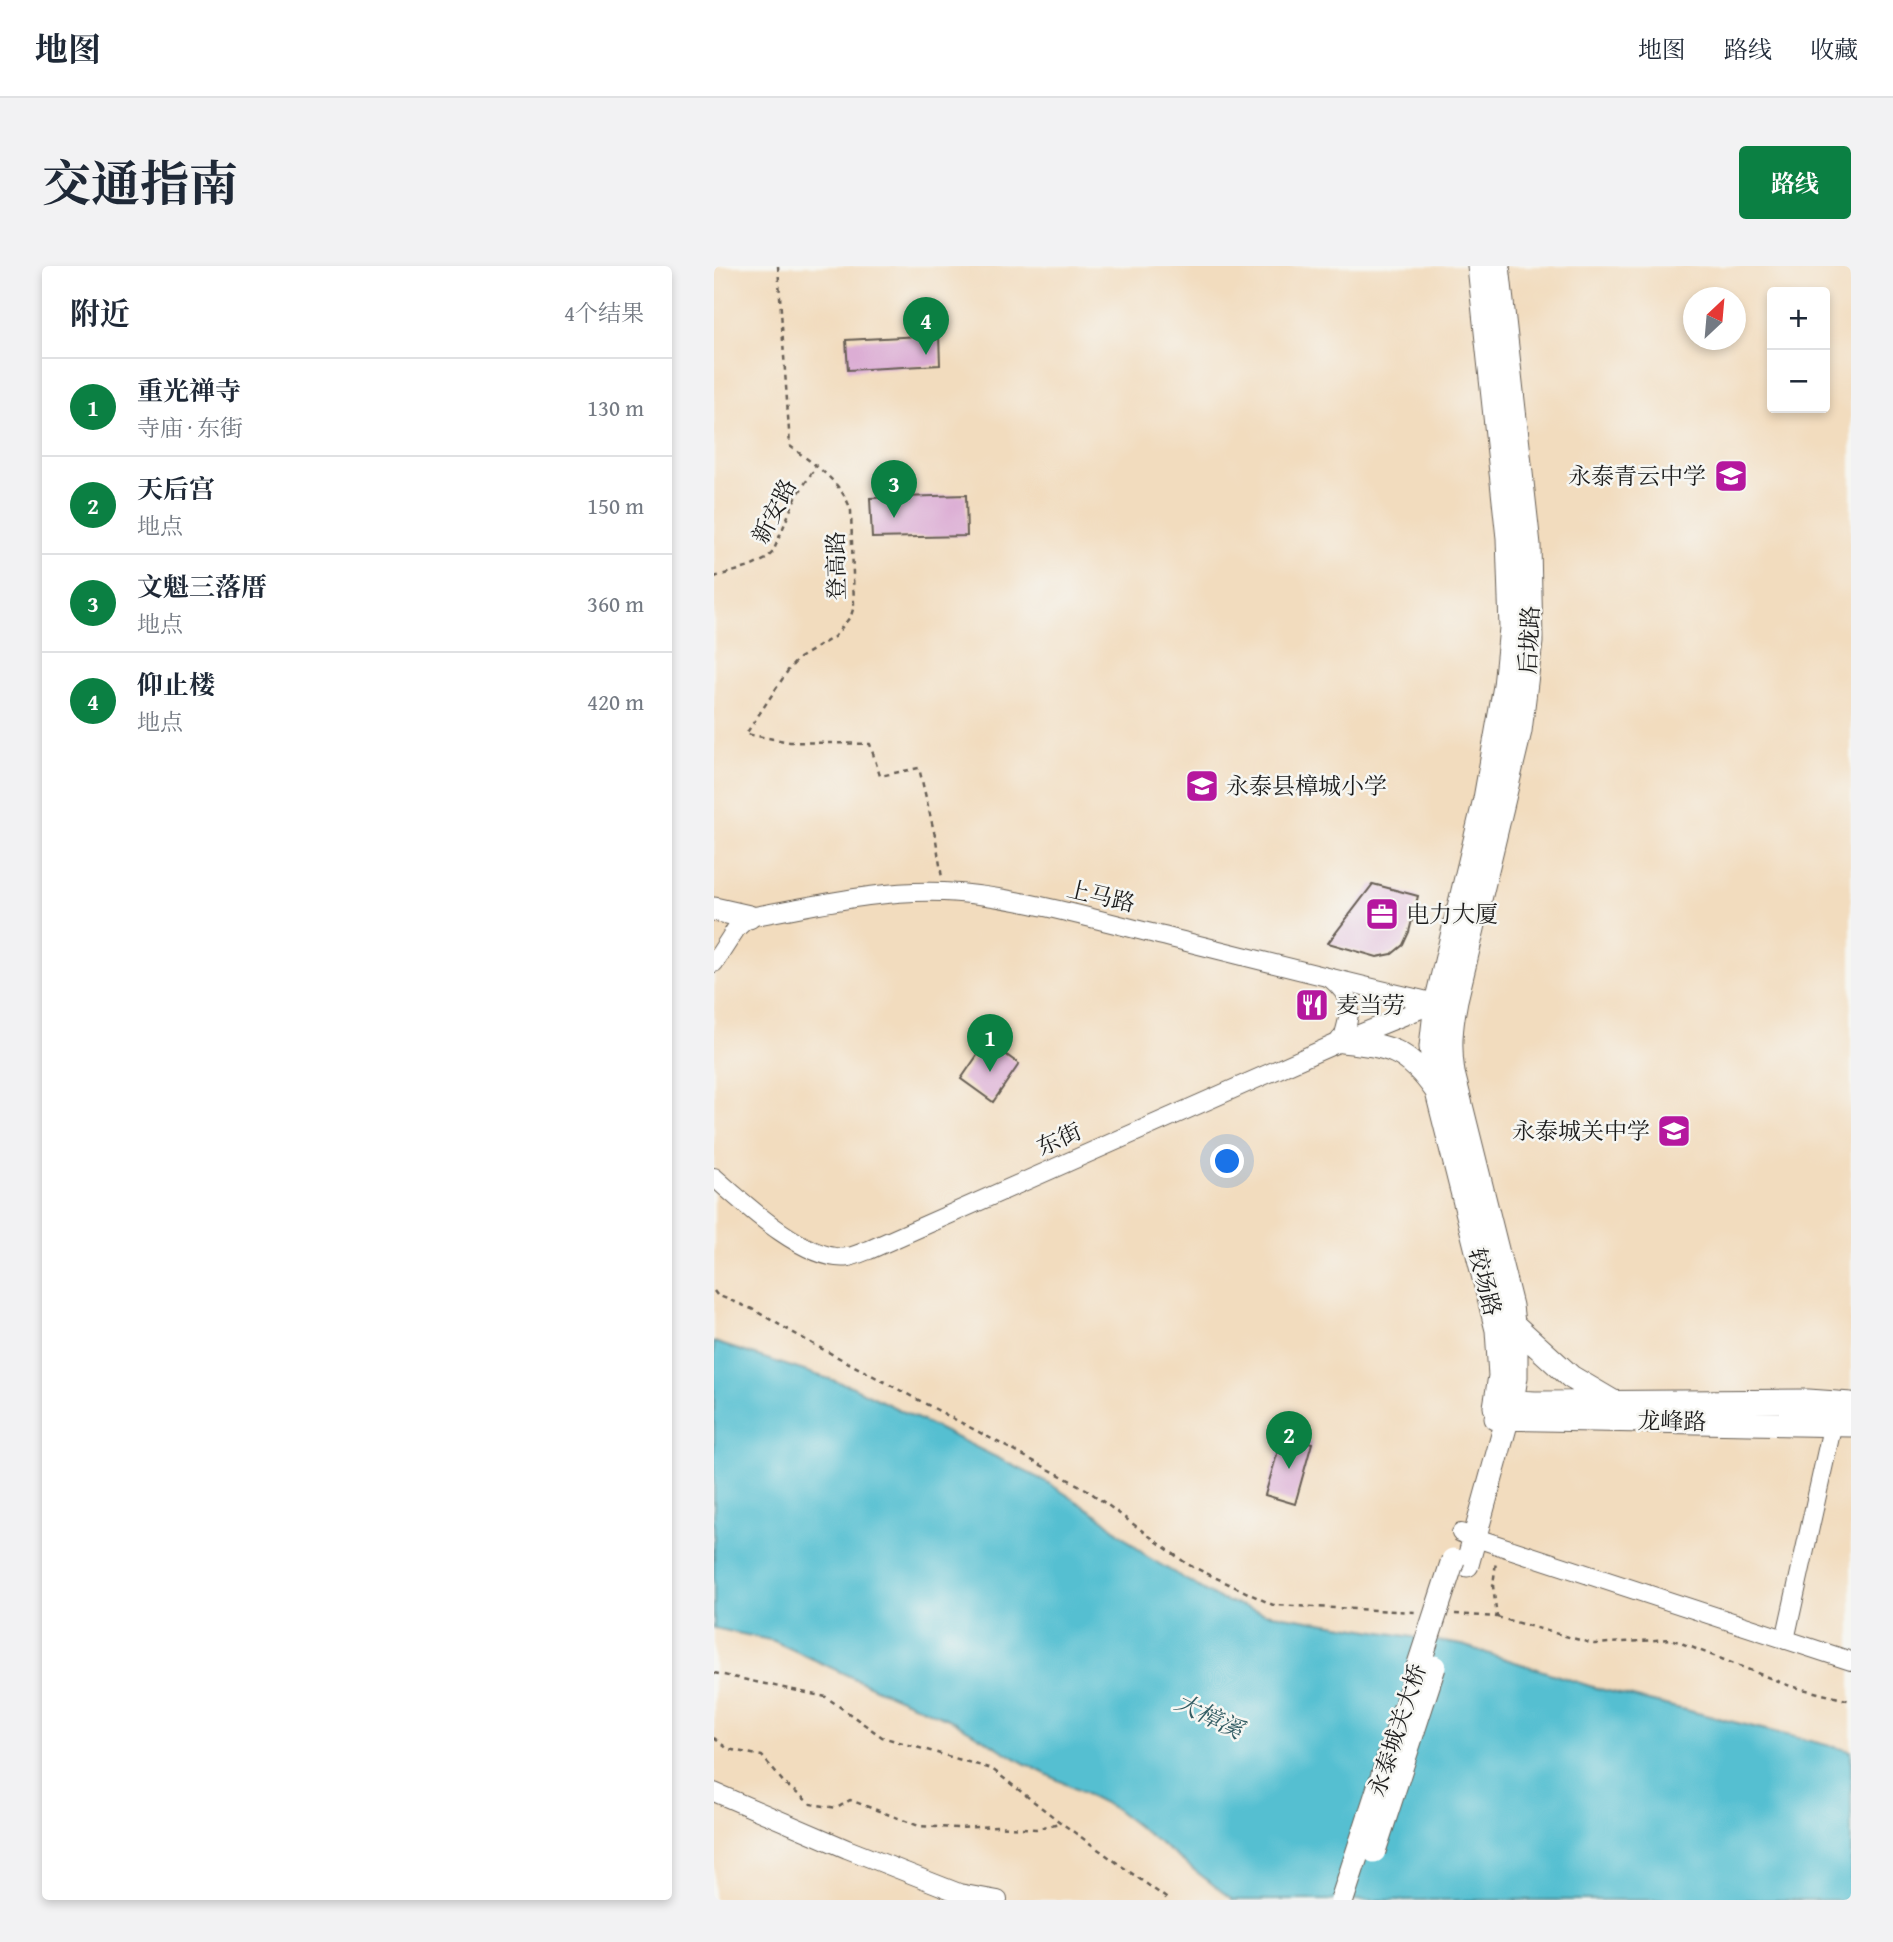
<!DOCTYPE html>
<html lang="zh">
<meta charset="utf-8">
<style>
body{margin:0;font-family:"Gentium Book Plus","Noto Serif SC",serif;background:#f2f2f3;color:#1f2937}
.controls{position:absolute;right:21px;top:21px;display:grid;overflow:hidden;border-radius:7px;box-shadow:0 4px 10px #0003}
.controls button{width:63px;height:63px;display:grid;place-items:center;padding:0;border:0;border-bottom:2px solid #e0e1e3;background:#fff;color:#1f2937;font:35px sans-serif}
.compass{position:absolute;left:969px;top:21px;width:63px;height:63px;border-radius:50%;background:#fff;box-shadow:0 4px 10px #0003;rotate:26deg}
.you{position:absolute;left:514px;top:896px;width:24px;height:24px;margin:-18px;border:5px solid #fff;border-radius:50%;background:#1a73e8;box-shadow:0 0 0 10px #1a73e833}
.badge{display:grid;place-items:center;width:46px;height:46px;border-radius:50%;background:#0b8043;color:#fff;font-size:23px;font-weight:700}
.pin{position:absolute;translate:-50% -58px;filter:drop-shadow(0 2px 4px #0008)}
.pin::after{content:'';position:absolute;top:37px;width:24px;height:21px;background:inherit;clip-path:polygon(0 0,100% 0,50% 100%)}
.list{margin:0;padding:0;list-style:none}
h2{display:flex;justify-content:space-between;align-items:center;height:91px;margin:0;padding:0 28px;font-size:30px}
h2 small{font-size:23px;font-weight:400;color:#747a83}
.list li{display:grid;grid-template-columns:46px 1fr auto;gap:21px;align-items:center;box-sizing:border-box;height:98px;padding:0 28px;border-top:2px solid #e0e1e3}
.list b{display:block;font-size:26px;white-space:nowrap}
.list p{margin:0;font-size:23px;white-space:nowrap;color:#747a83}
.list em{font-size:23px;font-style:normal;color:#747a83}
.map{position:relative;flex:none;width:1137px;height:1634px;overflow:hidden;border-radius:7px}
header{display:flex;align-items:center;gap:42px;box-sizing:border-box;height:98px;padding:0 35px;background:#fff;border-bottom:2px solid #e0e1e3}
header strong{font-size:33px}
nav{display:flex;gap:38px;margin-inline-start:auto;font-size:24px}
.intro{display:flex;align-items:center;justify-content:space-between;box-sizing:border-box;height:168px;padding:0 42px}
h1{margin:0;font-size:49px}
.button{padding:18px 32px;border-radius:7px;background:#0b8043;color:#fff;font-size:24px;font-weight:700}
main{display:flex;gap:42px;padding:0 42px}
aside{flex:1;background:#fff;border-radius:7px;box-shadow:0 4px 10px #0003}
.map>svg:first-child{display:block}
.water{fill:#55bfd1;stroke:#386e76;stroke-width:2}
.building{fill:#dcadd4}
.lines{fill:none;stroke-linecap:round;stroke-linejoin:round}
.minor-casing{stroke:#675f55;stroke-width:20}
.major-casing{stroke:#675f55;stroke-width:25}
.path{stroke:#675f55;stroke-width:2.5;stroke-dasharray:5 5;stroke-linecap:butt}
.minor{stroke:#fff;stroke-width:18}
.major{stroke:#fff;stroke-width:23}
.major-bridge-casing{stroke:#675f55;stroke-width:25;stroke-linecap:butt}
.major-bridge{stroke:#fff;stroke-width:23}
.labels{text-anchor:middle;stroke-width:5;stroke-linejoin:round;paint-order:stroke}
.poi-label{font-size:23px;fill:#1c1c1c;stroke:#f6f6f2;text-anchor:start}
.street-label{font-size:23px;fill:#1c1c1c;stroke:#f6f6f2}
.water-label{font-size:24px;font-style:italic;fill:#335d64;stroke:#f6f6f2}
</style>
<header>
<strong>地图</strong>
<nav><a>地图</a><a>路线</a><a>收藏</a></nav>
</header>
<div class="intro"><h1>交通指南</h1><a class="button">路线</a></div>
<main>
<aside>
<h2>附近<small>4个结果</small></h2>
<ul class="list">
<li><span class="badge">1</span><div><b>重光禅寺</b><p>寺庙 · 东街</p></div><em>130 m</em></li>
<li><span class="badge">2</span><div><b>天后宫</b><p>地点</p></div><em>150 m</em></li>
<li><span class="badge">3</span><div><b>文魁三落厝</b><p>地点</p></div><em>360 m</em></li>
<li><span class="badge">4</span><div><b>仰止楼</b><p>地点</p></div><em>420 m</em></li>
</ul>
</aside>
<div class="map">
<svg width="1137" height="1634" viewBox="0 0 1137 1634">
<rect width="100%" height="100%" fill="#f6f6f2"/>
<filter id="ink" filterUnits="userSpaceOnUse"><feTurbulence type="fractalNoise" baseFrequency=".0143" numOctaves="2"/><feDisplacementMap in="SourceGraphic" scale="14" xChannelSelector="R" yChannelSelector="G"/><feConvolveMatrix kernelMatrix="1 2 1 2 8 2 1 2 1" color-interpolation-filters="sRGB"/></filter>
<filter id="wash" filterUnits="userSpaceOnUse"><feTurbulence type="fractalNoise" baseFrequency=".00686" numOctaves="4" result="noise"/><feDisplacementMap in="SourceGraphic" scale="28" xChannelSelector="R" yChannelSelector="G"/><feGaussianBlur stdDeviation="1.57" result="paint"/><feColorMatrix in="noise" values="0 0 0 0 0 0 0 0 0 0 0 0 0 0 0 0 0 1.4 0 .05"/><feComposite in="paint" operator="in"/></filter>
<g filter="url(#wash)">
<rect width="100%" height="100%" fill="#f2dcbe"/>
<!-- water -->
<path class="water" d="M0 1076 137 1120 333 1216 387 1251 432 1290 505 1333 551 1347 748 1379 882 1422 1137 1485V1634H519L400 1542 310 1497 239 1455 163 1423 60 1375 0 1362Z"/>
<g id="blocks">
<!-- building -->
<path class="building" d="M225 69 226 99 134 104 132 74Z
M252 229 253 270 158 272 156 232Z
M659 618 704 630 695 666 689 679 678 688 663 691 614 677Z
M273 775 305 798 279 836 247 813Z
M569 1168 598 1177 581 1238 551 1229Z"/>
</g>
</g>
<g filter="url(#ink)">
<use href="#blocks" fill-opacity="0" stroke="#675f55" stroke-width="2"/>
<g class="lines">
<defs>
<path id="minor" d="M0 697 22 663 35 651C99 640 165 623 230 626 295 629 369 650 433 666 529 690 626 715 722 737
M616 712C642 733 637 746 628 775
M0 911C29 937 93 997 134 991 141 990 148 986 155 984L628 775 722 737
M747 1267 1137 1395
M1071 1374 1119 1157
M0 1526 133 1583 245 1627 284 1634"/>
<path id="major" d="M765 0 794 272 797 362 791 420 771 533 722 737 717 781 723 826 783 1064 786 1110 781 1141
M0 643 35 651
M628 775C675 780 693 783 722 824
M800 1059 857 1111 896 1134
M783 1135 821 1137 1094 1135 1137 1138
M782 1152 1137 1159
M753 1299 798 1136 802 1111V1083L797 1040 739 807C735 780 737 760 742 734L806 465 817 376 815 279 784 0"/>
</defs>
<!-- minor casing -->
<use href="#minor" class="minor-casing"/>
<!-- major casing -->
<use href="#major" class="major-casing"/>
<!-- path -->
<path class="path" d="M64 0 76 180C99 198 128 215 137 245L140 340 137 350 120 371 85 392 75 403 32 468 76 476 156 478 166 510 205 502 222 574 228 612
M0 311 36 301 52 293 59 286 81 233 102 200
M0 1025 3 1029 38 1043 99 1078 372 1223 473 1298 559 1339 703 1346
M741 1348 783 1351 779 1320 782 1295
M783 1351 880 1378 957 1373 1076 1420 1137 1435
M0 1407 112 1431 168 1471 278 1503 346 1556 455 1634
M0 1472 14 1483 48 1490 71 1518 97 1538 123 1542 136 1534 205 1560 244 1562 283 1560 322 1563 345 1557"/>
<!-- minor -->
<use href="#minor" class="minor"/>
<!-- major -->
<use href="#major" class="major"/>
<defs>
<path id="major-bridge" d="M660 1585 720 1401
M628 1634 739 1294"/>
</defs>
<!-- major-bridge casing -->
<use href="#major-bridge" class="major-bridge-casing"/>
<!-- major-bridge -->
<use href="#major-bridge" class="major-bridge"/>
</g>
</g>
<!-- icons -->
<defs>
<symbol id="school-square" viewBox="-11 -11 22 22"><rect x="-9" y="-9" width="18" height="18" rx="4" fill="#b5179e" stroke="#f6f6f2"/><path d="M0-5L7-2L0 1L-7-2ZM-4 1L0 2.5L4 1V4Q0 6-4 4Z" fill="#fff"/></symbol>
<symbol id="office-square" viewBox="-11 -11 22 22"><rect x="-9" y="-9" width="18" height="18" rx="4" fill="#b5179e" stroke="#f6f6f2"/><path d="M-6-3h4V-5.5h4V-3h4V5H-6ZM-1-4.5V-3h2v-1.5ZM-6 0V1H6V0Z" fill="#fff"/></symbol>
<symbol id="restaurant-square" viewBox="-11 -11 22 22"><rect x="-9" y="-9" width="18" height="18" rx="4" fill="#b5179e" stroke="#f6f6f2"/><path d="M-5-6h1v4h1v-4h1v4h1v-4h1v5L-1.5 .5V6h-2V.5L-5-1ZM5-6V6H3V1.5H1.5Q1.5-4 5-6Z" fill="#fff"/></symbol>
</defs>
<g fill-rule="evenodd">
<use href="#school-square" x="998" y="191" width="38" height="38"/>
<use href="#school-square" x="469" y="501" width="38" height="38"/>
<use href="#office-square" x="649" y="629" width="38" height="38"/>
<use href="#restaurant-square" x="579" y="720" width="38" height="38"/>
<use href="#school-square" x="941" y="846" width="38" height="38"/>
</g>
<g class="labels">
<!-- poi labels -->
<g class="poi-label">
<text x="992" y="218" text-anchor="end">永泰青云中学</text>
<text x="512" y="528">永泰县樟城小学</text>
<text x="692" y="656">电力大厦</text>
<text x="622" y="747">麦当劳</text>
<text x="936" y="873" text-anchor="end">永泰城关中学</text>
</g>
<!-- street labels -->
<g class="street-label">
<text transform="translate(60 245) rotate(-63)" y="8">新安路</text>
<text transform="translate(122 300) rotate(-91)" y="8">登高路</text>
<text transform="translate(815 374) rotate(-87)" y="8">后垅路</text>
<text transform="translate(387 630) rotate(13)" y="8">上马路</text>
<text transform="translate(345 873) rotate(-24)" y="8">东街</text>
<text transform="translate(771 1016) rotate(76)" y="8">较场路</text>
<text transform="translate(958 1155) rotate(1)" y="8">龙峰路</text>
<text transform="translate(683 1464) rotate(-72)" y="8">永泰城关大桥</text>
</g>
<!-- water labels -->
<g class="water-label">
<text transform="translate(495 1450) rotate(26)" y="8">大樟溪</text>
</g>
</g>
</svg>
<div class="controls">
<button>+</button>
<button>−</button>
</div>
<svg class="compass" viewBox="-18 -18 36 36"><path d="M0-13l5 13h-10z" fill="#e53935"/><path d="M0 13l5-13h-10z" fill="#747a83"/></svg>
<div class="you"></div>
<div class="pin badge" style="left:276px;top:806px">1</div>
<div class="pin badge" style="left:575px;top:1203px">2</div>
<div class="pin badge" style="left:180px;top:252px">3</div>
<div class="pin badge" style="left:212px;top:89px">4</div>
</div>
</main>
